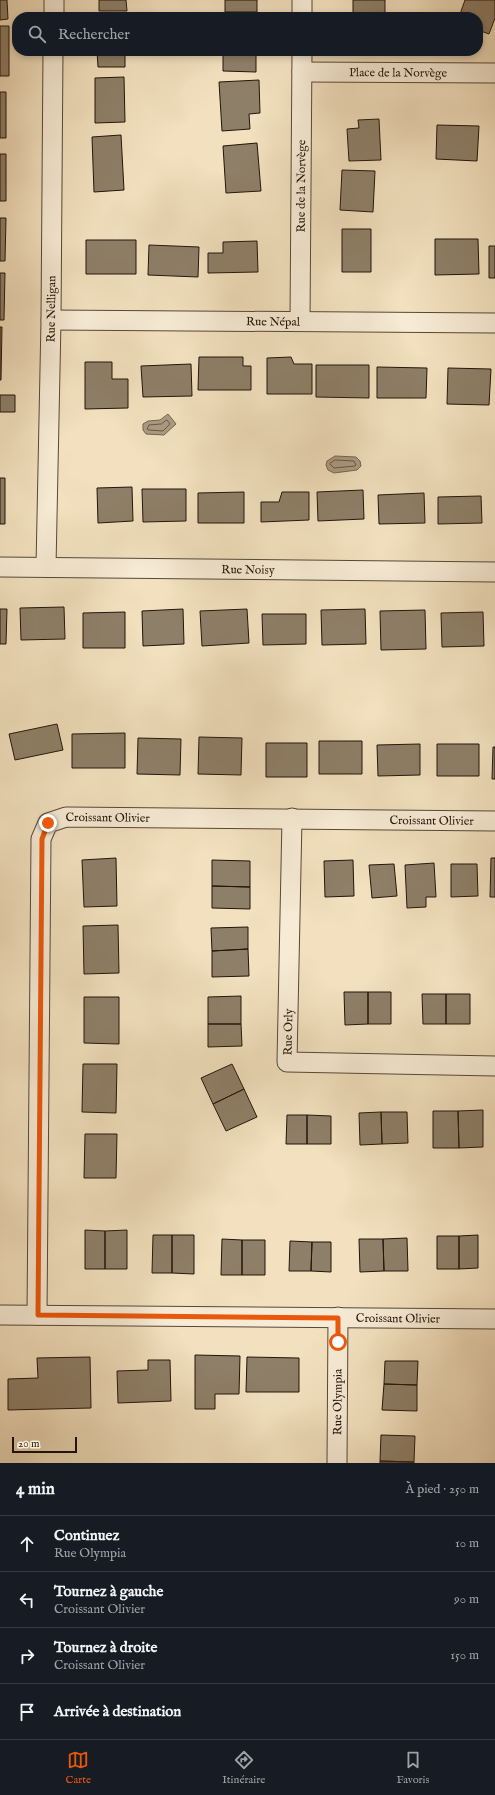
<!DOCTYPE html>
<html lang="fr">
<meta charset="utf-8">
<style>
body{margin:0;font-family:"IM FELL English",serif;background:#20242c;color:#f1f3f6}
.scale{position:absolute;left:12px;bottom:10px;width:65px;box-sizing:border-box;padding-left:4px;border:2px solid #22150a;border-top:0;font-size:11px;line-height:14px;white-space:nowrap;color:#22150a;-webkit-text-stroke:3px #f7ebd5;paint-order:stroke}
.stop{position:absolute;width:12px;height:12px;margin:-9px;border:3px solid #ea580c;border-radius:50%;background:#fff}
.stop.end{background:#ea580c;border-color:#fff;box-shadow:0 1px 4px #0008}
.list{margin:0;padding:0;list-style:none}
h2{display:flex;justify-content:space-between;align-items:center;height:52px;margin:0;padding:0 16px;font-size:17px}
h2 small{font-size:13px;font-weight:400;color:#9ea1a6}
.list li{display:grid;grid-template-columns:26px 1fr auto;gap:12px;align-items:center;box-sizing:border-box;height:56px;padding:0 16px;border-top:1px solid #363941}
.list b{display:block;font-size:15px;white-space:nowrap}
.list p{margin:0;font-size:13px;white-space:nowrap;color:#9ea1a6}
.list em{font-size:13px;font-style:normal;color:#9ea1a6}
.icon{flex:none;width:22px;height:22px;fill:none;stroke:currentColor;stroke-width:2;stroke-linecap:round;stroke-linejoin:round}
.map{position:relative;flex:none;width:495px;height:1463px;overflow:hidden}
.search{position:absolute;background:#171b24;box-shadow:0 2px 6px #0003;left:12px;right:12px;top:12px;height:44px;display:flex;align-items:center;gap:10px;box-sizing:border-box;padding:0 14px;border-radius:16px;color:#9ea1a6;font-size:15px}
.sheet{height:276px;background:#171b24}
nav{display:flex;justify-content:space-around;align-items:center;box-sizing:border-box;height:56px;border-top:1px solid #363941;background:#171b24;font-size:11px;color:#9ea1a6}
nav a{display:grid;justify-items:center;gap:2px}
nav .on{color:#ea580c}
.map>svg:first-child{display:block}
.water{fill:#ab9b81;stroke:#746551}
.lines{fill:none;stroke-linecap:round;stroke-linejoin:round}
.shore{stroke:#665846;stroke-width:1}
.building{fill:#8e7f68;stroke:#22150a}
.street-casing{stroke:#564837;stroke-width:21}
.street{stroke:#f7ebd5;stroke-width:19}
.route{stroke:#ea580c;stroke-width:5}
.labels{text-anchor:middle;stroke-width:3;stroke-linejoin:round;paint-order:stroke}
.street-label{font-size:12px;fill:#22150a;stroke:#f7ebd5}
</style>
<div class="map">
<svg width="495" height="1463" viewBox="0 0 495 1463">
<rect width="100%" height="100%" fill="#f2e0be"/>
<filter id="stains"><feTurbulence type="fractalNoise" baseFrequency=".005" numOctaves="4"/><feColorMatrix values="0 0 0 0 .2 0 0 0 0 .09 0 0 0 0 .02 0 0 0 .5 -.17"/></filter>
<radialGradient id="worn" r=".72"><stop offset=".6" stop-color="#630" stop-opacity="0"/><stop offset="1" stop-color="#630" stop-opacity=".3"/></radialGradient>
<!-- water -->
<path class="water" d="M168 414 176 424 164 435 146 434 143 430V424L148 421 160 420Z
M335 456 356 457 360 461 361 466 357 470 334 473 328 470 326 465 327 461Z"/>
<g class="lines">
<!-- shore -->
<path class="shore" d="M167 420 170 424 163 431 149 430 147 429 149 425 161 424Z
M335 460 354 461 356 465 355 466 334 468 330 464Z"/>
</g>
<!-- building -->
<path class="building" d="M0 0H7L8 19 0 20Z
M99 0H126L127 11H99Z
M225 0H257V12H225Z
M353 0H385V17H353Z
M465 0H495V18L489 34 478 30V17H459Z
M0 26H9V76H0Z
M97 51H125V67H98Z
M223 51H256V72L223 71Z
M124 77 125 122 95 123V78Z
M259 80 260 113 249 114 250 129 222 131 219 82Z
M0 92H6V138H0Z
M379 119 381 160 349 161 347 129 359 128 358 120Z
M437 125 479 126 477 161 436 159Z
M121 135 124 190 94 192 92 137Z
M257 143 261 191 226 193 223 146Z
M0 154H6V201H0Z
M342 170 375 171 373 212 340 210Z
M0 218H6L5 261H0Z
M342 229H371V272H342Z
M435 239H478L479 274 435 275Z
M86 240H136V274H86Z
M257 241 258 272 208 273V253H223V242Z
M149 245 199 247 198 277 148 275Z
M489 246H495V278H489Z
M0 273H5L4 320H0Z
M0 327H2L1 380H0Z
M199 357H243V366H251V390H198Z
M291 357 294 364H312V394H267V358Z
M85 362H112V379H128V408L85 409Z
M191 364 192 396 143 397 141 366Z
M316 365H369V398L316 397Z
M377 367 427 368 426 398H377Z
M448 368 491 369 489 405 447 404Z
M0 395H15V412H0Z
M0 478H5V524H0Z
M132 487 133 521 98 523 97 488Z
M142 489H186V521L143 522Z
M363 490 364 519 318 521 317 492Z
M244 492V523H198V493Z
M282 492H309V520L261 522V502H279Z
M424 493 425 523 379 524 378 495Z
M481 496 482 523 438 524V497Z
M64 607 65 639 21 640 20 608Z
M0 609H7L6 644H0Z
M183 609 184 644 143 646 142 611Z
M247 609 249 643 202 646 200 611Z
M365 609 366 644 322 645 321 610Z
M425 610 426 649 381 650 380 611Z
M125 612V648H83V613Z
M483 612 484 646 442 647 441 613Z
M262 614H306V644L263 645Z
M57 724 63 750 15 760 9 734Z
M125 733V768H72V734Z
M199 737 242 738 241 775 198 774Z
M138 738 181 739 180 775 137 774Z
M319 741H362V774H319Z
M266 743H307V777H266Z
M420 744V775L378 776 377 745Z
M437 744H479V776H437Z
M493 747H495V779H492Z
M116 858 117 906 84 907 82 860Z
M491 858H495V897H490Z
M212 860 250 861V887L212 886Z
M353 860 354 896 325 897 324 861Z
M434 863 436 897H426V907L407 908 405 865Z
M394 864 397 896 372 898 369 865Z
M451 864H477L478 896 451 897Z
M212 886 250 887V909L212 908Z
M118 925 119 973 84 974 83 926Z
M248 927V949L212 951 211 928Z
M248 949 249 976 212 977V951Z
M344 992H368V1024L345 1025Z
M368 992H391V1024H368Z
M422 994H446V1024H423Z
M446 994H470V1024H446Z
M241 996V1024H208V997Z
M84 997H119V1044L84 1043Z
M208 1024H241L242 1046 208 1047Z
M83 1064H117L116 1113 82 1112Z
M232 1064 244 1089 213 1104 201 1078Z
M244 1089 257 1117 226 1131 213 1104Z
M483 1110V1147L459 1148 458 1111Z
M433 1111H458L459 1148H433Z
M381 1112 382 1144 360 1145 359 1113Z
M381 1112H407L408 1143 382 1144Z
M287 1115H307V1144H286Z
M307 1115 331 1116V1144H307Z
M85 1134H117L116 1178H84Z
M85 1230 105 1231V1269H85Z
M127 1230V1269H105V1231Z
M153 1235H172V1273H152Z
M172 1235H194V1274L172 1273Z
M478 1235V1268L459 1269V1236Z
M437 1236H459V1269H437Z
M407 1238 408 1271H384L383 1239Z
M222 1239 242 1240V1275H221Z
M359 1239H383L384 1271 360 1272Z
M242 1240H265V1275H242Z
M290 1241 312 1242 311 1271H289Z
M312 1242H331V1272L311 1271Z
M195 1355 240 1356 239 1394H215V1409H195Z
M90 1357 91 1408 8 1410V1379L38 1378 37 1358Z
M247 1357 299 1358V1392H246Z
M148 1360H170L171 1401 118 1403 117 1371 148 1370Z
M385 1361H418L417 1385 384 1384Z
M384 1384 417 1385V1411L382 1410Z
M381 1435 415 1436 414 1462 380 1461Z
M380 1461 414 1462V1463H380Z"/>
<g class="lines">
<defs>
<g id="street">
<path d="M54 17V0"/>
<path d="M302 17V0"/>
<path id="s1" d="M302 72 495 73"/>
<path id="s2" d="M51 320 495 323"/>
<path id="s3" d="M300 321 302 51"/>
<path id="s4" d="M0 567 495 572"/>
<path id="s5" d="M46 567 51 320 53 51"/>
<path d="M292 818 287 1062 495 1066"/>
<path id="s6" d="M0 1315 495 1319"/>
<path id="s7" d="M37 1315 41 839 48 823 66 817 495 821"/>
<path id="s8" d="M337 1463 338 1317"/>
</g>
</defs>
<!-- street casing -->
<use href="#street" class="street-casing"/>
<!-- street -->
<use href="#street" class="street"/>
</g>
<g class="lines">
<!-- route -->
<path class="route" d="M48 823 42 839 38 1315 338 1318V1342"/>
</g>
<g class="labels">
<!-- street labels -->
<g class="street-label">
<text dy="4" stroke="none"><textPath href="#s1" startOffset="96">Place de la Norvège</textPath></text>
<text dy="4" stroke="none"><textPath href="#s3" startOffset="135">Rue de la Norvège</textPath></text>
<text dy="4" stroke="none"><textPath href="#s5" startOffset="258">Rue Nelligan</textPath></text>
<text dy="4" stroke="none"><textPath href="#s2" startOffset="222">Rue Népal</textPath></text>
<text dy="4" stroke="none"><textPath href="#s4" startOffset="248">Rue Noisy</textPath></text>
<text dy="4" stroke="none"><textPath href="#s7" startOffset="554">Croissant Olivier</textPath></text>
<text dy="4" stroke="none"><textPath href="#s7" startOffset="878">Croissant Olivier</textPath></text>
<text transform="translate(288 1032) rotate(-89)" y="4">Rue Orly</text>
<text dy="4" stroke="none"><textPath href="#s6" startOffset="398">Croissant Olivier</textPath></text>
<text dy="4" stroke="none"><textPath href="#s8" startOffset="61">Rue Olympia</textPath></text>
</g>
</g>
<rect width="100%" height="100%" filter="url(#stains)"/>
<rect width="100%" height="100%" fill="url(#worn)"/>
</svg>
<div class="scale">20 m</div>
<div class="stop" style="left:338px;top:1342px"></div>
<div class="stop end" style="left:48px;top:823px"></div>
<div class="search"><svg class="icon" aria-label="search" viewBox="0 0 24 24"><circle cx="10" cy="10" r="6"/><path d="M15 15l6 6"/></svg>Rechercher</div>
</div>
<section class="sheet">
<h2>4 min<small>À pied · 250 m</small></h2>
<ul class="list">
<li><svg class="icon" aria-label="ahead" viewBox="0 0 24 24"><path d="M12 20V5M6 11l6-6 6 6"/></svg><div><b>Continuez</b><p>Rue Olympia</p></div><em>10 m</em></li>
<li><svg class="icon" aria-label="left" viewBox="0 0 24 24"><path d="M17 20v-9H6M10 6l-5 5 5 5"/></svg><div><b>Tournez à gauche</b><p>Croissant Olivier</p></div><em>90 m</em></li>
<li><svg class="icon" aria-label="right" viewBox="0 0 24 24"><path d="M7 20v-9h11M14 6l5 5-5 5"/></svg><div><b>Tournez à droite</b><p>Croissant Olivier</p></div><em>150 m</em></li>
<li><svg class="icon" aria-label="arrive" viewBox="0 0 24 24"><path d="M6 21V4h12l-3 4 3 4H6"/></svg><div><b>Arrivée à destination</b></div></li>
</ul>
</section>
<nav>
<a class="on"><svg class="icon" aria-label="map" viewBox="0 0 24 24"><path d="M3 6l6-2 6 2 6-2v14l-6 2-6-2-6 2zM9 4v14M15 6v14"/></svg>Carte</a>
<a><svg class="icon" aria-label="directions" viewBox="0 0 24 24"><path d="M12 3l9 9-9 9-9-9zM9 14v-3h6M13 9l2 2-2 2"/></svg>Itinéraire</a>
<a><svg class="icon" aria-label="saved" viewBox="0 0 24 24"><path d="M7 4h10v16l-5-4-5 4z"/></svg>Favoris</a>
</nav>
